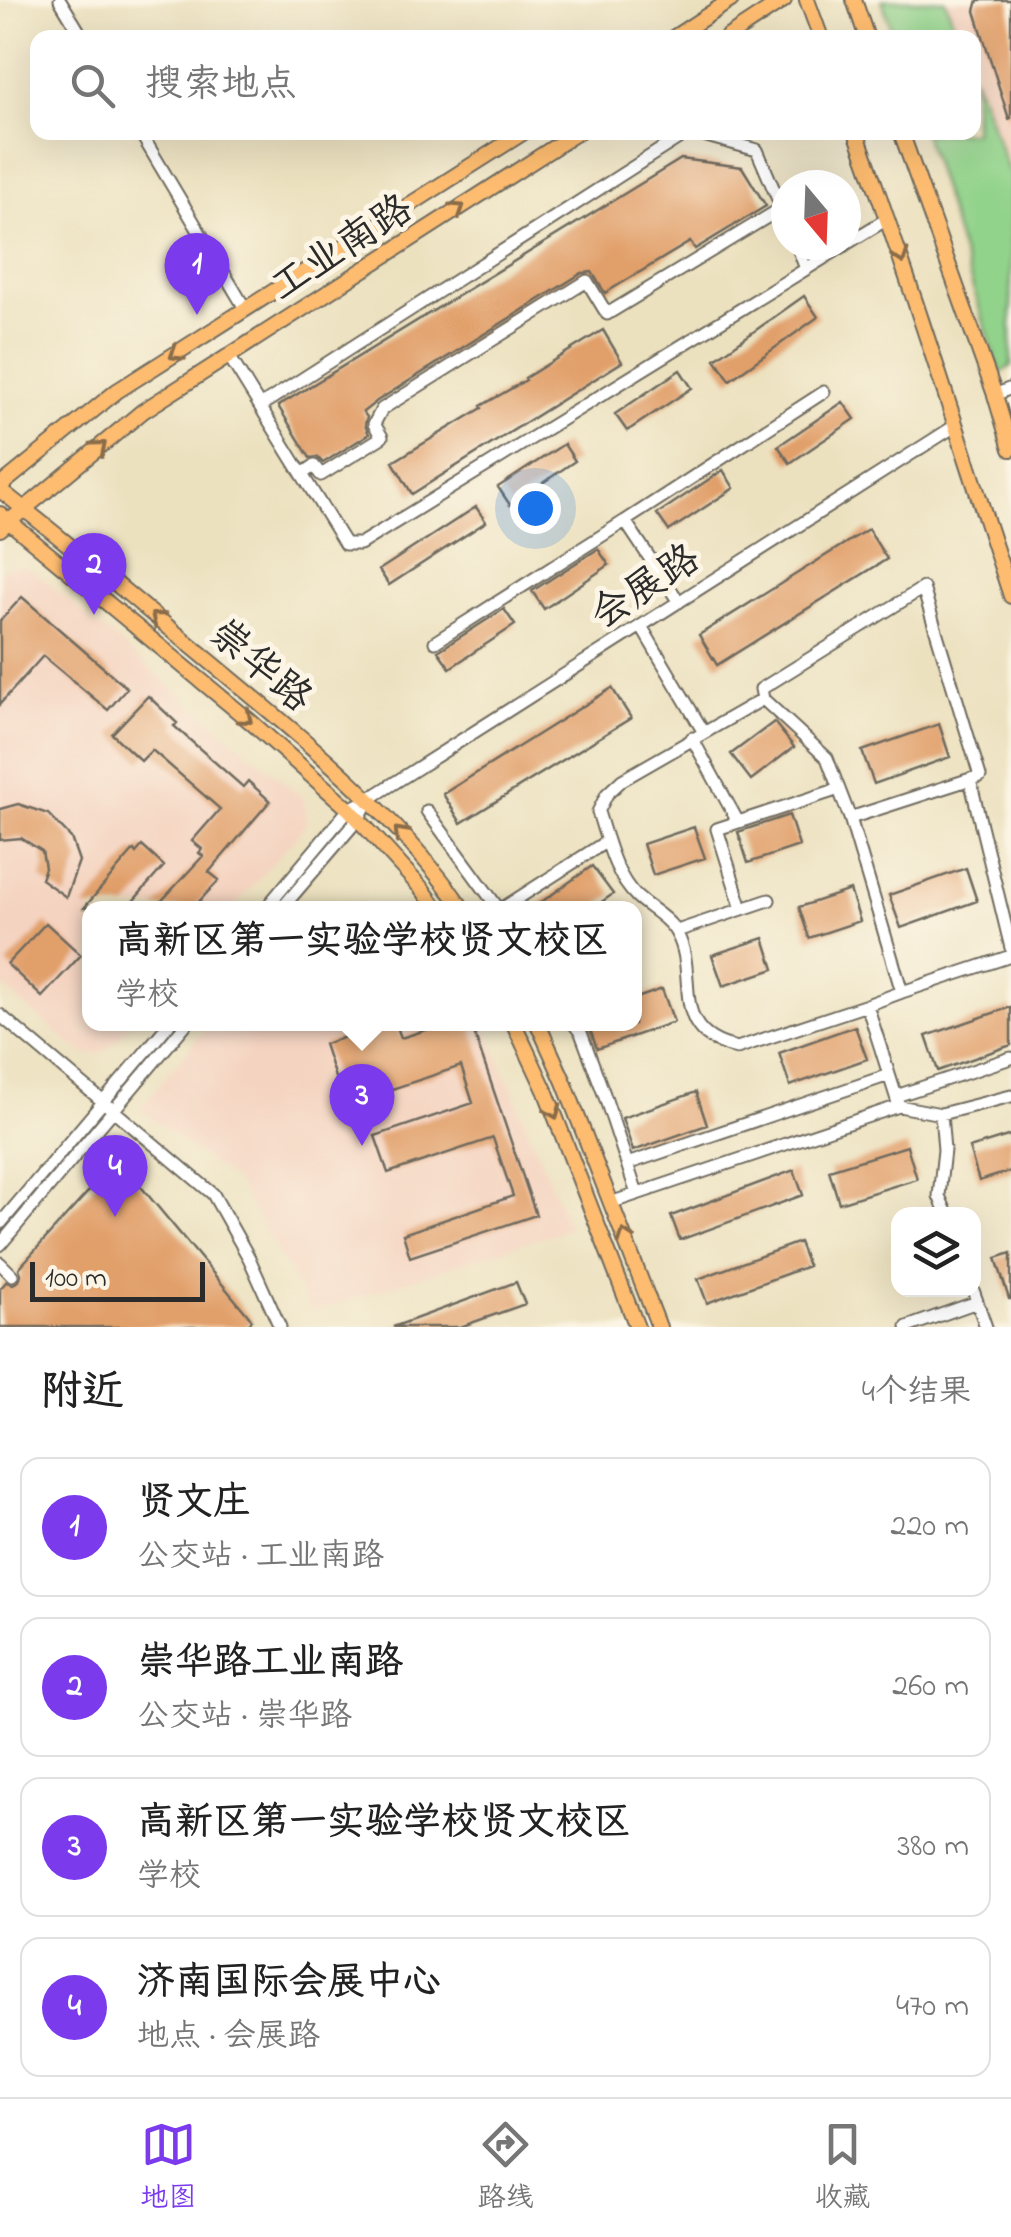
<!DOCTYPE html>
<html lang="zh">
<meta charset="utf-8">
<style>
body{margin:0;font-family:"Indie Flower","LXGW WenKai TC",sans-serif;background:#f6f6f6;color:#222}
.controls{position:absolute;right:30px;bottom:30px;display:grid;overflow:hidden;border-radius:20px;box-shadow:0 10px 40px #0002}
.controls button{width:90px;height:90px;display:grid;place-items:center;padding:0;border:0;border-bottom:2px solid #e0e0e0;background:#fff;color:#222;font:50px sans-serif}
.compass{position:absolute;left:771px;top:170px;width:90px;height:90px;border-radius:50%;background:#fff;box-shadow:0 10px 40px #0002;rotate:161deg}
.scale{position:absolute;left:30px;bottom:25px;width:175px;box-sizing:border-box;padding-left:10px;border:5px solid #2b2b2b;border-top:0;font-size:28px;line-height:35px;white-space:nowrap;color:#2b2b2b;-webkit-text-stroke:8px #fcf5e5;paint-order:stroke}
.you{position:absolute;left:535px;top:508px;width:35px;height:35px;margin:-25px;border:8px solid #fff;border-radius:50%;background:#1a73e8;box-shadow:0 0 0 15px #1a73e833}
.badge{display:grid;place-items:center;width:65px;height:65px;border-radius:50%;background:#7c3aed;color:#fff;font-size:32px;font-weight:700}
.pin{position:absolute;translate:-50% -82px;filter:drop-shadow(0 2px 5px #0008)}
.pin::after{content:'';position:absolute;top:52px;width:35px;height:30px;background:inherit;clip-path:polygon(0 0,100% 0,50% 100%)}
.popup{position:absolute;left:82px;top:901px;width:560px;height:130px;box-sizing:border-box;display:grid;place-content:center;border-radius:20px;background:#fff;filter:drop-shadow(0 2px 8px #0005);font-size:32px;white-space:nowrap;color:#767676}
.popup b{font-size:38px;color:#222}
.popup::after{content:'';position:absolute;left:50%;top:100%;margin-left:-20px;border:20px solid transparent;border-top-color:#fff}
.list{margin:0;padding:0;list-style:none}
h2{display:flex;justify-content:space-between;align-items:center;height:130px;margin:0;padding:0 40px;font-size:42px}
h2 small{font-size:32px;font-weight:400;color:#767676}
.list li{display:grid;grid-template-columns:65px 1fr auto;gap:30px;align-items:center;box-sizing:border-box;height:140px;margin:0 20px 20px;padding:0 20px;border:2px solid #e0e0e0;border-radius:20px}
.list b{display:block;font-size:38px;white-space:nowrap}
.list p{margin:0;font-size:32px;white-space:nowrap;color:#767676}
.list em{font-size:32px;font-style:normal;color:#767676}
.icon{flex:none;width:55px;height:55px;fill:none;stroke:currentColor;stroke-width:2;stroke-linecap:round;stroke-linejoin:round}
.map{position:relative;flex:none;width:1011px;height:1327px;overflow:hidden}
.search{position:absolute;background:#fff;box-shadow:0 10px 40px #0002;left:30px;right:30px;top:30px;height:110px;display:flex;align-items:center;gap:25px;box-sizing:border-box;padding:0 35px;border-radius:20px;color:#767676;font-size:38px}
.sheet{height:770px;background:#fff}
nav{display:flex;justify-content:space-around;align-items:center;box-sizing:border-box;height:140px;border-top:2px solid #e0e0e0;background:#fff;font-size:28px;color:#767676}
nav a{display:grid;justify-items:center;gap:5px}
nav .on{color:#7c3aed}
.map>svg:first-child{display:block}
.built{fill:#f4d3c0}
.green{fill:#92d38b;stroke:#5e7f5b;stroke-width:2.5}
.building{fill:#e19f69}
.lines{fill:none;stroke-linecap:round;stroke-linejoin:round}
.minor-casing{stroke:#6f6b5f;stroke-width:15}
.major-casing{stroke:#6f6b5f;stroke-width:18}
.minor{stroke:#fff;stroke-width:11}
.major{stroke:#fdbc70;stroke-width:14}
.oneway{stroke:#8a6c4a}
.labels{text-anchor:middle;stroke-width:10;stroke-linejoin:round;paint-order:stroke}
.street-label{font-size:40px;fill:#2b2b2b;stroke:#fcf5e5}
</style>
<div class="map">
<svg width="1011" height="1327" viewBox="0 0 1011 1327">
<rect width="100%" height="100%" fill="#fcf5e5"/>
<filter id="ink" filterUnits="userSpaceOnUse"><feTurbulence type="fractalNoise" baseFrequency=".01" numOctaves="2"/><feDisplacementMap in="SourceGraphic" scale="20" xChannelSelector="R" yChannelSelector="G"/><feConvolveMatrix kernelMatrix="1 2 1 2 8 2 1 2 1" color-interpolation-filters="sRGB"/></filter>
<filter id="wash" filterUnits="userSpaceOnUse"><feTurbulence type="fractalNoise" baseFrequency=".0048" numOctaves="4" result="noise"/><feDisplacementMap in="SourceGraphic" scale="40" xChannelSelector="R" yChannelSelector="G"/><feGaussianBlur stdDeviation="2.25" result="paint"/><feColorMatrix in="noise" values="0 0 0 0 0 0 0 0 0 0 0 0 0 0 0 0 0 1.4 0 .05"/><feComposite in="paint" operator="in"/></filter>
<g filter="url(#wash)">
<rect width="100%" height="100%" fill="#ece1bf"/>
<!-- built -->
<path class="built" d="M944 0H1011V152L1001 156 974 80V38L958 37Z
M21 566 34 571 305 800 306 825 233 908H90V1024H131L113 1044 103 1052 93 1055 80 1052 0 985V572L8 567Z
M209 1024H485L569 1228 312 1312 237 1183 140 1109Z"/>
<!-- green -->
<path class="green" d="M882 0H945L959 37H894Z
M974 77 1011 178V366L1000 373 924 133 974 132Z"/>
<g id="blocks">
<!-- building -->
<path class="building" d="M978 0H1011V118L1009 119 975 11Z
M681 159 742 167 766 206 695 249 690 242 605 293 592 272 582 273 377 401 363 412 367 417 365 425 369 434 323 463 317 457 310 458 278 406Z
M804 296 818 317 730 380 715 359Z
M603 330 622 362 412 494 393 462 482 408 481 406 526 380 525 378Z
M680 370 692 388 627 431 615 414Z
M843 402 855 419 790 463 778 446Z
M564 444 575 461 510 505 498 487Z
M723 470 734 488 669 531 657 514Z
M476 507 486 522 389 585 379 570Z
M868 529 887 559 717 665 699 635Z
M598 549 609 565 544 609 532 591Z
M22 597 127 688 108 710 43 656 0 704V621Z
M504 609 515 625 450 668 438 651Z
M612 688 631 718 461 823 443 794Z
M148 696 177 723 174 726 243 787 248 781 270 801 209 872 219 880 193 908H155L203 856 199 853 202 849 192 841 220 809 152 750 141 761 112 734Z
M774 722 794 747 751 780 731 754Z
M939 724 950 757 874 784 862 751Z
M18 804 48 814 71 838 79 861 66 897 41 879 45 868 42 851 21 838 0 840V809Z
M789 815 799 846 748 863 738 832Z
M694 827 705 858 653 875 643 844Z
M142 846 164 866 127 908H84L134 850 136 853Z
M592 866 613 894 593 908H533Z
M966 868 977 901 901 928 889 895Z
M850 890 860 921 809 938 799 907Z
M46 923 81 955 42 997 7 964Z
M764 938 774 969 723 986 712 955Z
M662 989 674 1022 597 1049 588 1024H634V999Z
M1011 1007V1045L938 1071 926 1036Z
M385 1024H396L401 1038 445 1024H471L536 1215 410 1257 403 1234 513 1196 493 1138 388 1173 375 1136 473 1103 461 1066 344 1105 324 1044Z
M855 1026 867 1059 790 1086 779 1053Z
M696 1092 707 1125 633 1151 622 1118Z
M1011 1135V1171L979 1181 969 1148Z
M907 1146 917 1179 839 1203 829 1170Z
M118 1159 252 1320 246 1327H0V1289L6 1282 13 1284 19 1281 21 1274 19 1268Z
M794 1170 803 1195 680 1240 671 1216Z
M799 1242 808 1266 707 1303 698 1279Z
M1011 1253V1299H1009L996 1258Z
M516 1282 525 1304 460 1327H393Z"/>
</g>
</g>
<g filter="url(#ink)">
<use href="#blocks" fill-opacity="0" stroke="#6f6b5f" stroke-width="2.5"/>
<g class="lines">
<defs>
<path id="minor" d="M60 0 83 38
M140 132 246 310
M692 132 757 150 786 218
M846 244 887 219
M797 245 806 269
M229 356 345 544H360L845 245
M995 395 1011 388
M260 406 688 132
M302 474 314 466 321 475 382 437 374 424 382 409 587 281 607 314 782 208
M679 602 625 521 824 392
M641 626 703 731
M435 642 625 521
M763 699 761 689 923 588 980 776 850 818
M692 738 738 822
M970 780 1011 948
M427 811 498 908
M266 908 349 809 369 799 955 426
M282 908 359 818 369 799
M503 908 607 841
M742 909 717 829 839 789
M677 931 769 900
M902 992 1011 956
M867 1005 737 1048C666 1033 700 975 677 934 670 919 649 908 637 897 615 876 607 840 598 812L607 794 622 780 763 699 827 758 850 818 902 992 867 1005 899 1106
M0 1015 213 1194 249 1258 280 1327
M574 1024 581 1033 604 1094 637 1194
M896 1096 1011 1058
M941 1114 944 1150 939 1196 947 1214
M627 1164 889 1075
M613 1202 899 1106 941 1114 1011 1096
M0 1224 169 1024
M0 1245 186 1024
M0 1263 12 1275
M973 1290 986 1327
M907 1327 977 1302"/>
<path id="major" d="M807 0 821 38
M854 0 867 38
M673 38 731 0
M726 38 784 0
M856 132C912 285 960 441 1011 596
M901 132 995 395 1011 449
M0 486 117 391 524 132
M0 490C68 543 134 599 201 654 294 731 393 809 462 908
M0 514 251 722 349 809 423 890 436 908
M0 529 143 411 578 132
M514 1024 545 1090 637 1327
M538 1024 564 1082 659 1327"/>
</defs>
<!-- minor casing -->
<use href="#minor" class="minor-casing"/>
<!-- major casing -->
<use href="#major" class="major-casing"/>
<!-- minor -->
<use href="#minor" class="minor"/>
<!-- major -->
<use href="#major" class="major"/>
</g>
<!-- one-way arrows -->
<defs><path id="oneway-chevron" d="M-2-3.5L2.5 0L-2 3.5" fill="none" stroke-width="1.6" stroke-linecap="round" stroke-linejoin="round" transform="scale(2.5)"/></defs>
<g class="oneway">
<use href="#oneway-chevron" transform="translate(458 209) rotate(-33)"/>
<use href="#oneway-chevron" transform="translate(901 257) rotate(71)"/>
<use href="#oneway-chevron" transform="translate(176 354) rotate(148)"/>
<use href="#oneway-chevron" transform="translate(100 447) rotate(-40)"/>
<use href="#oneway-chevron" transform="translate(157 618) rotate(-141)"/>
<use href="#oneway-chevron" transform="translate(246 718) rotate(40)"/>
<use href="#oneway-chevron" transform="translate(400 833) rotate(-133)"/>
<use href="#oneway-chevron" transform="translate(554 1112) rotate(68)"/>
<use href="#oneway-chevron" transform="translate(625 1236) rotate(-110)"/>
</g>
</g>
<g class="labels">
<!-- street labels -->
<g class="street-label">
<text transform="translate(340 246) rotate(-33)" y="14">工业南路</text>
<text transform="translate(644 585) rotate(-33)" y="14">会展路</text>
<text transform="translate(262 664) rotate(40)" y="14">崇华路</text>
</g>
</g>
</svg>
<div class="controls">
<button><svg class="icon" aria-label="layers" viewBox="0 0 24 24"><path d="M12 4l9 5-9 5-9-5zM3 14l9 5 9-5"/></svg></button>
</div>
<svg class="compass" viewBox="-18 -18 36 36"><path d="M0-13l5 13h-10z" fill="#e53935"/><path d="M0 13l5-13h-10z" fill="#767676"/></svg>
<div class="scale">100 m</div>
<div class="you"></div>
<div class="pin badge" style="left:197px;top:315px">1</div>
<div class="pin badge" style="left:94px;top:615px">2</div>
<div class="pin badge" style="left:362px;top:1146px">3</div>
<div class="popup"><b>高新区第一实验学校贤文校区</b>学校</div>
<div class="pin badge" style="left:115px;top:1217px">4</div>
<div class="search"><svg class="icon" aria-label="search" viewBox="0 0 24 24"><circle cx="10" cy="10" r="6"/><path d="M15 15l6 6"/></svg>搜索地点</div>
</div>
<section class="sheet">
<h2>附近<small>4个结果</small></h2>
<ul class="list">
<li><span class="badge">1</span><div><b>贤文庄</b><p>公交站 · 工业南路</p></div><em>220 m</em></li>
<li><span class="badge">2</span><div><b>崇华路工业南路</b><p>公交站 · 崇华路</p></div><em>260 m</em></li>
<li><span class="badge">3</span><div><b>高新区第一实验学校贤文校区</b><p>学校</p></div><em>380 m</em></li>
<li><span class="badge">4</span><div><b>济南国际会展中心</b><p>地点 · 会展路</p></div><em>470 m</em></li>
</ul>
</section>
<nav>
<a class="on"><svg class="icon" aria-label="map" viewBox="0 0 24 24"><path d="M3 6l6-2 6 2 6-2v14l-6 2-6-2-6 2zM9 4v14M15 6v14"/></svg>地图</a>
<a><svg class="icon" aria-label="directions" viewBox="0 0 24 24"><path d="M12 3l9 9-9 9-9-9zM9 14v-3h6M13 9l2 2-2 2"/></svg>路线</a>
<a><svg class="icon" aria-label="saved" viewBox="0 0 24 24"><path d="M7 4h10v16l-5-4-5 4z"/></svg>收藏</a>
</nav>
